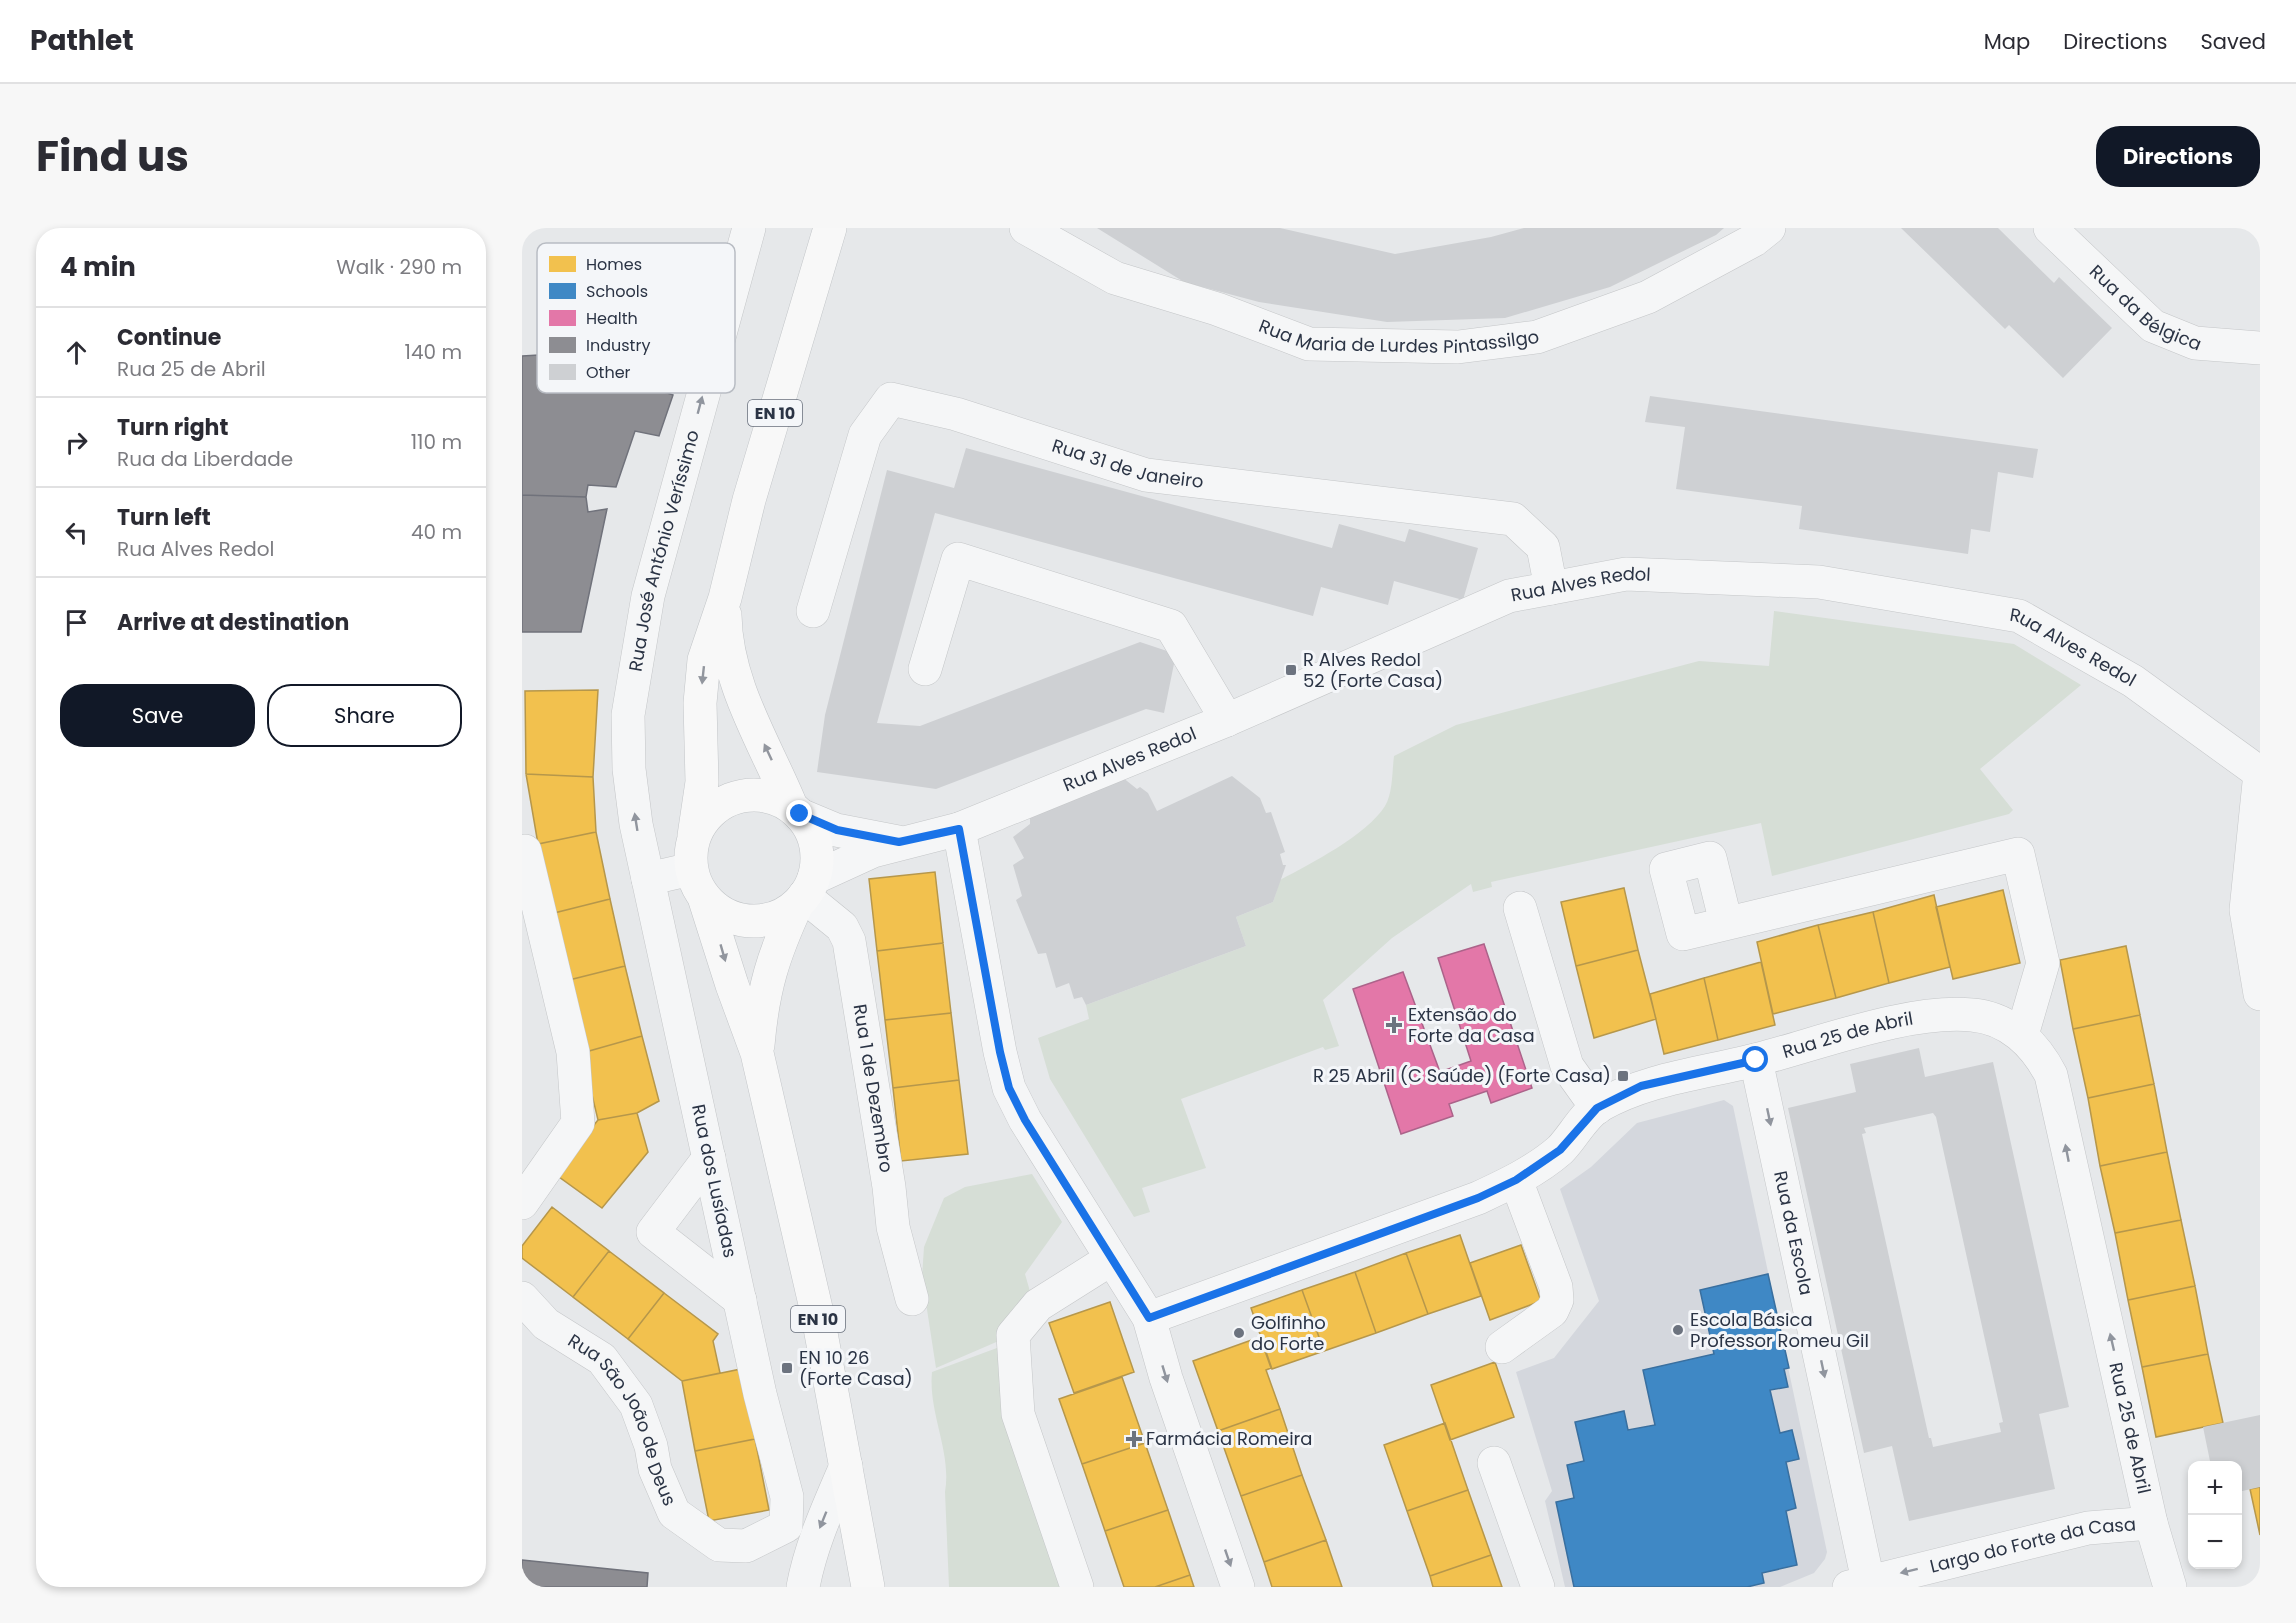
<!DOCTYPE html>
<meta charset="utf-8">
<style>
body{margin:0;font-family:Poppins,sans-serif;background:#f7f7f7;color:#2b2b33}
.controls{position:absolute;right:18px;bottom:18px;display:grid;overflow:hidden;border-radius:12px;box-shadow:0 3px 9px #0003}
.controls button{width:54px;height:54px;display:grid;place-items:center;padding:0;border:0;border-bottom:2px solid #e1e1e2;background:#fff;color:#2b2b33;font:30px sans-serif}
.stop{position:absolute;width:18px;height:18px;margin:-14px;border:4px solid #1a73e8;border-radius:50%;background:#fff}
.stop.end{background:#1a73e8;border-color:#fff;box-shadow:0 2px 6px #0008}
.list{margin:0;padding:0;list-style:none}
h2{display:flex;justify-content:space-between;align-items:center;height:78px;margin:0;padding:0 24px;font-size:26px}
h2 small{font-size:20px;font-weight:400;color:#7c7c81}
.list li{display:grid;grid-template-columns:39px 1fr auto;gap:18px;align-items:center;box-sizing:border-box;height:90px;padding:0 24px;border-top:2px solid #e1e1e2}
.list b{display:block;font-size:22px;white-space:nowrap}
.list p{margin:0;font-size:20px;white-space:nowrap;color:#7c7c81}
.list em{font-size:20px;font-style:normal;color:#7c7c81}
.actions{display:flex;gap:12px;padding:18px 24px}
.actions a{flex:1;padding:14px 0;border:2px solid #111827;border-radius:24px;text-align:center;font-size:21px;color:#111827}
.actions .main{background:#111827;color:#fff}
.icon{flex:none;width:33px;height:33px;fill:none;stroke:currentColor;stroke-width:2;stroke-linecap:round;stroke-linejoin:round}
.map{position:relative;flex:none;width:1738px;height:1359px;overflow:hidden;border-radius:24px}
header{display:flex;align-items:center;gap:36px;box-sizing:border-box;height:84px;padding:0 30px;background:#fff;border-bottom:2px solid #e1e1e2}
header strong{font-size:28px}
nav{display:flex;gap:33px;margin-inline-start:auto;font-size:21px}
.intro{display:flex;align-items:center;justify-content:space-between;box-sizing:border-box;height:144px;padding:0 36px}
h1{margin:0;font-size:42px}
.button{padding:15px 27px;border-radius:24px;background:#111827;color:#fff;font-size:21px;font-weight:700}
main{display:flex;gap:36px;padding:0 36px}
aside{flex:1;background:#fff;border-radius:24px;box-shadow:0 3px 9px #0003}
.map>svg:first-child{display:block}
.built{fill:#d4d7dd}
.green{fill:#d6ded6}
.homes{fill:#f2c14e;stroke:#b6974b;stroke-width:1.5}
.schools{fill:#3f88c5;stroke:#396f9f;stroke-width:1.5}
.health{fill:#e377a8;stroke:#ac638a;stroke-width:1.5}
.industry{fill:#8d8d92;stroke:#70727b;stroke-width:1.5}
.building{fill:#ced0d3;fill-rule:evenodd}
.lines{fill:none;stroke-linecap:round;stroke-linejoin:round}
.minor-casing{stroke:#c4c6c8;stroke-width:34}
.major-casing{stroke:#c2c5c8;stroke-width:34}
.minor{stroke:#f5f6f7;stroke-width:33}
.major{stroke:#f8f8f8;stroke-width:33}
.oneway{fill:#90959e}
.oneway2{fill:#92969e}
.route{stroke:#1a73e8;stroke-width:8}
.poi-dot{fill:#6c737f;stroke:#f4f6f9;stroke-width:2}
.labels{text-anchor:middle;stroke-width:6;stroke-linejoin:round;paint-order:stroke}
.shield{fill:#f4f6f9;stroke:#676e7b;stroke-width:1.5}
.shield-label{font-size:16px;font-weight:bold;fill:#2b3445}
.street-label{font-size:18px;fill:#2b3445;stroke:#f4f6f9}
.poi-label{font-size:18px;fill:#2b3445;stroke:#f4f6f9;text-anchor:start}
.key{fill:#f4f6f9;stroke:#b8bcc3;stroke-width:1.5}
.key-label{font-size:16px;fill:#2b3445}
</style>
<header>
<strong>Pathlet</strong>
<nav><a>Map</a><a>Directions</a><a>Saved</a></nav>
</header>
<div class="intro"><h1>Find us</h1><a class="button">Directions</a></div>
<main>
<aside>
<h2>4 min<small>Walk · 290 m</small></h2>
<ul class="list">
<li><svg class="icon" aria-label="ahead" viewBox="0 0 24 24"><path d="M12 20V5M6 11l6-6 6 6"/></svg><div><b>Continue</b><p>Rua 25 de Abril</p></div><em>140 m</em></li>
<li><svg class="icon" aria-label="right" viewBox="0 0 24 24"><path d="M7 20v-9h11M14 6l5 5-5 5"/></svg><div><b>Turn right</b><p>Rua da Liberdade</p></div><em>110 m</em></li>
<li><svg class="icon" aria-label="left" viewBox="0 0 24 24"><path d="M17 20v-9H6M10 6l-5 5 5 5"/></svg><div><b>Turn left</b><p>Rua Alves Redol</p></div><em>40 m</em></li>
<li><svg class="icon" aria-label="arrive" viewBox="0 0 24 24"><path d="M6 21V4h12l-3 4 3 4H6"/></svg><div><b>Arrive at destination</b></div></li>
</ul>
<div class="actions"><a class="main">Save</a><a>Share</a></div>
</aside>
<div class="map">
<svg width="1738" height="1359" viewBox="0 0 1738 1359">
<rect width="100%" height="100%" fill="#e6e8ea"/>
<!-- built -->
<path class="built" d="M1202 872 1211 878 1305 1324 1303 1331 1292 1345 1258 1359H1043L1023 1273 1030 1263 994 1144 1032 1130 1077 1073 1038 961 1069 939 1115 895Z"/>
<!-- green -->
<path class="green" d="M1252 383 1492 416 1559 457 1458 541 1491 582 1487 586 1250 648 1239 595 969 654 970 659 951 664 949 656 870 710 801 772 817 818 803 822 801 819 659 871 684 940 620 960 628 984 612 989 528 851 516 810 567 791 564 777 724 718 714 689 751 674 758 652C788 636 845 607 863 578 871 565 870 543 872 528L934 497 1177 433 1247 438Z
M510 946 540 994 503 1046 513 1081 479 1112 414 1140 400 1049 402 1019 422 970 443 959Z
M483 1117 550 1359H427L423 1264C430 1224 406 1185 410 1144Z"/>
<!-- homes -->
<path class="homes" d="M76 462 71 549 4 546 3 463Z
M4 546 71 549 74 604 16 616Z
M74 604 88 671 32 685 16 616Z
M413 644 421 715 355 723 347 651Z
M1102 660 1116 722 1054 738 1039 674Z
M1481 662 1498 735 1431 751 1414 679Z
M1412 667 1428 739 1367 755 1351 684Z
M88 671 103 738 43 753 32 685Z
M1351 684 1367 755 1314 770 1296 697Z
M1296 697 1314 770 1251 786 1235 714Z
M421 715 429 785 363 792 355 723Z
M1604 718 1618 787 1551 801 1538 732Z
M1116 722 1134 791 1072 810 1054 738Z
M1239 734 1253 797 1196 812 1182 750Z
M103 738 120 808 60 825 43 753Z
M1182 750 1196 812 1142 826 1128 766Z
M429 785 437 852 371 860 363 792Z
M1618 787 1632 856 1566 870 1551 801Z
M120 808 137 873 115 885 76 892 60 825Z
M437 852 446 926 379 933 371 860Z
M1632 856 1645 924 1578 938 1566 870Z
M115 885 126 924 80 980 33 946 76 892Z
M1645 924 1659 992 1593 1005 1578 938Z
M30 979 87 1023 51 1069 0 1030V1018Z
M1659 992 1673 1058 1606 1072 1593 1005Z
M938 1007 959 1068 906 1086 884 1025Z
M999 1017 1019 1073 968 1092 948 1035Z
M87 1023 142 1065 106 1111 51 1069Z
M884 1025 906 1086 854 1105 833 1044Z
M833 1044 854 1105 802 1123 780 1062Z
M1673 1058 1686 1126 1620 1139 1606 1072Z
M780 1062 802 1123 750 1141 729 1080Z
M142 1065 196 1106 191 1113 198 1145 160 1153 106 1111Z
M588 1074 612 1144 552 1165 527 1095Z
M738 1109 749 1140 744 1142 758 1181 696 1203 671 1133Z
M1686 1126 1701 1195 1634 1209 1620 1139Z
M973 1134 992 1189 928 1212 909 1157Z
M219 1141 233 1211 173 1223 160 1153Z
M600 1149 623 1215 560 1236 537 1171Z
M758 1181 780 1247 719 1268 696 1203Z
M923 1195 946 1262 885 1283 862 1217Z
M233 1211 247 1282 187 1293 173 1223Z
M623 1215 646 1282 583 1303 560 1236Z
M780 1247 804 1312 742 1334 719 1268Z
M1738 1259V1307L1728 1261Z
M946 1262 969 1327 908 1348 885 1283Z
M646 1282 668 1347 633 1359H602L583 1303Z
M804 1312 820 1359H750L742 1334Z
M969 1327 980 1359H911L908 1348Z
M668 1347 672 1359H633Z"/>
<!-- schools -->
<path class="schools" d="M1246 1046 1267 1140 1262 1141 1266 1159 1248 1162 1258 1205 1270 1202 1277 1231 1264 1234 1274 1280 1264 1283 1275 1337 1240 1345 1242 1355 1225 1359H1052L1034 1274 1052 1270 1045 1237 1062 1233 1053 1194 1102 1183 1106 1202 1133 1197 1121 1142 1192 1126 1178 1062Z"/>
<!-- health -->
<path class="health" d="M962 716 1010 860 969 875 965 863 927 876 931 888 879 906 831 761 881 744 918 844 949 833 916 730Z"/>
<!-- industry -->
<path class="industry" d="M34 126 151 167 137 208 113 203 94 259 66 257 64 269 0 267V128Z
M0 267 64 269 66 284 85 281 59 404H0Z
M0 1332 126 1345 125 1359H0Z"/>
<!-- building -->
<path class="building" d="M575 0H758L873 26 969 9 1002 0H1202L1194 7 1088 59 983 90 865 94 737 74 662 54Z
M1379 0H1476L1532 55 1537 49 1590 100 1541 150 1487 97 1483 101Z
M1128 168 1516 221 1511 250 1476 244 1468 304 1449 301 1446 326 1277 301 1280 278 1154 261 1163 199 1123 194Z
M444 220 810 320 817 296 883 314 887 301 956 320 941 372 872 353 866 377 799 359 791 388 413 285 355 495 398 498 618 414 654 426 642 485 624 481 414 561 295 544 303 487 365 242 432 260Z
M710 548 738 570 744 585 749 584 763 624 758 626 761 637H764L751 674 714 689 724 718 564 777 560 769 552 771 547 755 534 760 524 725 516 726 494 672 500 668 491 637 502 630 491 609 508 596V589L600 549 615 561 618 559 626 565 635 583Z
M1397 820 1403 849 1471 834 1547 1179 1517 1186 1533 1261 1387 1293 1370 1218 1342 1225 1266 880 1334 864 1328 836ZM1411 885 1414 889 1481 1194 1477 1195 1479 1204 1411 1219 1409 1210H1407L1340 906 1344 905 1342 900Z
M1738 1187V1259L1716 1264V1238H1689L1681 1199Z"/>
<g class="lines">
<defs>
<g id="minor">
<path id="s1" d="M504 0 593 50 695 81 787 116 936 119 1015 109 1126 69 1232 12 1247 0"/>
<path id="s2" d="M1528 0 1631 98 1673 115 1738 120"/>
<path id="s3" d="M291 383 343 207 369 171 434 186 624 247 991 291 1021 319 1029 360"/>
<path d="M403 441 436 331 649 398 705 492"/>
<path d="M1738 545 1724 682 1738 766"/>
<path d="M278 587 314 602 376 614"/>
<path d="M437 601 478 824 487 860 503 892 627 1090 644 1150 716 1359"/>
<path id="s4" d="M292 650 351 623 437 601 705 492 987 368 1104 346 1297 354 1497 388 1611 453 1738 545"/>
<path id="s5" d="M126 651 114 596 107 541 106 487 126 368 227 0"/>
<path id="s6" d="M282 668 320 699 327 713 367 959 371 999 390 1071"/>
<path d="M998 680 1045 838 1075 880"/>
<path d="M1204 695 1188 630 1144 641 1161 706 1496 626 1521 735 1500 807"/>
<path id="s7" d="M1234 832 1346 1353"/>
<path d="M187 930 131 1004 218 1072"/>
<path d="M0 975 56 895 51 824 3 623"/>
<path id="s8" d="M0 1070 24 1096 80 1131 114 1177 129 1218 133 1241 152 1285 197 1317 224 1318 264 1298 265 1269 238 1166 126 651 169 641"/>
<path id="s9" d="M627 1090 956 970C984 957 1014 943 1038 922 1051 909 1061 888 1077 878 1126 850 1183 845 1237 831 1299 815 1387 781 1450 787 1487 790 1513 816 1529 847L1629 1295 1648 1359"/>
<path d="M980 1119 1030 1083 1035 1072 1034 1059 994 952"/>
<path d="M972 1235 1016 1359"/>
<path d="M281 1359C289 1316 307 1278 324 1238"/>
<path d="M555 1359 496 1186 491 1107 516 1077 589 1031"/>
<path id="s10" d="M1327 1359 1566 1300 1629 1295"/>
</g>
<path id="major" d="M203 387C204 456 243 515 269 578
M169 630a63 63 0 1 1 126 0a63 63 0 1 1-126 0Z
M172 608 180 554 178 475 182 432 203 370 227 272 308 0
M182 669 210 757 235 825 296 1089 346 1359
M236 817C241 760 251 728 275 676"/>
</defs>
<!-- minor casing -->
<use href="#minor" class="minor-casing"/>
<!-- major casing -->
<use href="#major" class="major-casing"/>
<!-- minor -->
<use href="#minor" class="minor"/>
<!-- major -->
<use href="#major" class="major"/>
</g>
<!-- one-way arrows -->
<defs><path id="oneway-solid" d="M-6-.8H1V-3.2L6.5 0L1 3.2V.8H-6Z" transform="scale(1.5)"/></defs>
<g class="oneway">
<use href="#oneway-solid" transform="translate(178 177) rotate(-75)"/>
<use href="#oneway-solid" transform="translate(114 594) rotate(-99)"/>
<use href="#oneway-solid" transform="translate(1247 889) rotate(78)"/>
<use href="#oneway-solid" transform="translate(1545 925) rotate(-101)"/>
<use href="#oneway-solid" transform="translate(1590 1114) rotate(-103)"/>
<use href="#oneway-solid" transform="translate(1301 1141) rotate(78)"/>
<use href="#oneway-solid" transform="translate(643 1146) rotate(73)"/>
<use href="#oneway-solid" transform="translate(301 1292) rotate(112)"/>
<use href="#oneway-solid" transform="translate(706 1330) rotate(71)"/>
<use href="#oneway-solid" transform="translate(1387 1343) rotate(166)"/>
</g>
<g class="oneway2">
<use href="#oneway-solid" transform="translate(181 447) rotate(96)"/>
<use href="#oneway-solid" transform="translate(246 524) rotate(-115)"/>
<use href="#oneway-solid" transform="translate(201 725) rotate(74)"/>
</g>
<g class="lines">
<!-- route -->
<path class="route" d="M278 586 315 602 377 614 437 601 478 824 487 860 503 892 627 1090 956 970 994 952 1038 922 1075 880 1119 858 1234 832"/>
</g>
<!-- markers -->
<g class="poi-dot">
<rect x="763" y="436" width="12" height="12" rx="3"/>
<path d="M869 788h6v6h6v6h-6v6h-6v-6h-6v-6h6z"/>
<rect x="1095" y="842" width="12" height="12" rx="3"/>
<circle cx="1156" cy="1102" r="6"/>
<circle cx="717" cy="1105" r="6"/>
<rect x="259" y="1134" width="12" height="12" rx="3"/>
<path d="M609 1202h6v6h6v6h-6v6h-6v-6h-6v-6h6z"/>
</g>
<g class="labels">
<!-- shield labels -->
<g class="shield">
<rect x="226" y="172" width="54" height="26" rx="4.5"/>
<rect x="269" y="1078" width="54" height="26" rx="4.5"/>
</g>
<g class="shield-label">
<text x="253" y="191">EN 10</text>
<text x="296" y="1097">EN 10</text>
</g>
<!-- street labels -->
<g class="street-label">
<text dy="6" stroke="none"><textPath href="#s2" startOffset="126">Rua da Bélgica</textPath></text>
<text dy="6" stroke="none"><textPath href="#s1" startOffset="396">Rua Maria de Lurdes Pintassilgo</textPath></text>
<text dy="6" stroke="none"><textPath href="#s3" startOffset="474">Rua 31 de Janeiro</textPath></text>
<text dy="6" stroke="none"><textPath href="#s5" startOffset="334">Rua José António Veríssimo</textPath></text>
<text dy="6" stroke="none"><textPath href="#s4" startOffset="824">Rua Alves Redol</textPath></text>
<text dy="6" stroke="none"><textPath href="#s4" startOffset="1328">Rua Alves Redol</textPath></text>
<text dy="6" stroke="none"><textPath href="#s4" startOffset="338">Rua Alves Redol</textPath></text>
<text dy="6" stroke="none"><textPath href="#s9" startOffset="764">Rua 25 de Abril</textPath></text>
<text dy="6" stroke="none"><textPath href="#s6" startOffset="214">Rua 1 de Dezembro</textPath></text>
<text transform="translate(192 953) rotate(78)" y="6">Rua dos Lusíadas</text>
<text dy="6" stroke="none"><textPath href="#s7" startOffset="177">Rua da Escola</textPath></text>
<text dy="6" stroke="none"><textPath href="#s8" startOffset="164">Rua São João de Deus</textPath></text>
<text dy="6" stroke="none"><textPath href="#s9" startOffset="1356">Rua 25 de Abril</textPath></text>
<text dy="6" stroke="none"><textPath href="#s10" startOffset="189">Largo do Forte da Casa</textPath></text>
</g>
<!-- poi labels -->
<g class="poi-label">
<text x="781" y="438">R Alves Redol<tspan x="781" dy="21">52 (Forte Casa)</tspan></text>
<text x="886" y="793">Extensão do<tspan x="886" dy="21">Forte da Casa</tspan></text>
<text x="1089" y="854" text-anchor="end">R 25 Abril (C Saúde) (Forte Casa)</text>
<text x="1168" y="1098">Escola Básica<tspan x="1168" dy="21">Professor Romeu Gil</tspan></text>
<text x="729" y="1101">Golfinho<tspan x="729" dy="21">do Forte</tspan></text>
<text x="277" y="1136">EN 10 26<tspan x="277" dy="21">(Forte Casa)</tspan></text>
<text x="624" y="1217">Farmácia Romeira</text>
</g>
</g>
<!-- legend -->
<rect x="15" y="15" width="198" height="150" rx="9" class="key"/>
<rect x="27" y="28" width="27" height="16" fill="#f2c14e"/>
<rect x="27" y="55" width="27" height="16" fill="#3f88c5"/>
<rect x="27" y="82" width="27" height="16" fill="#e377a8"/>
<rect x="27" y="109" width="27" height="16" fill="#8d8d92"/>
<rect x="27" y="136" width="27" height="16" fill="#ced0d3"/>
<g class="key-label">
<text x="64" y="42">Homes</text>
<text x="64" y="69">Schools</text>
<text x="64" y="96">Health</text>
<text x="64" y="123">Industry</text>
<text x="64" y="150">Other</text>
</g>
</svg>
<div class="controls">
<button>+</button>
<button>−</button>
</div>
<div class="stop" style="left:1234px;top:832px"></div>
<div class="stop end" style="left:278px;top:586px"></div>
</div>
</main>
